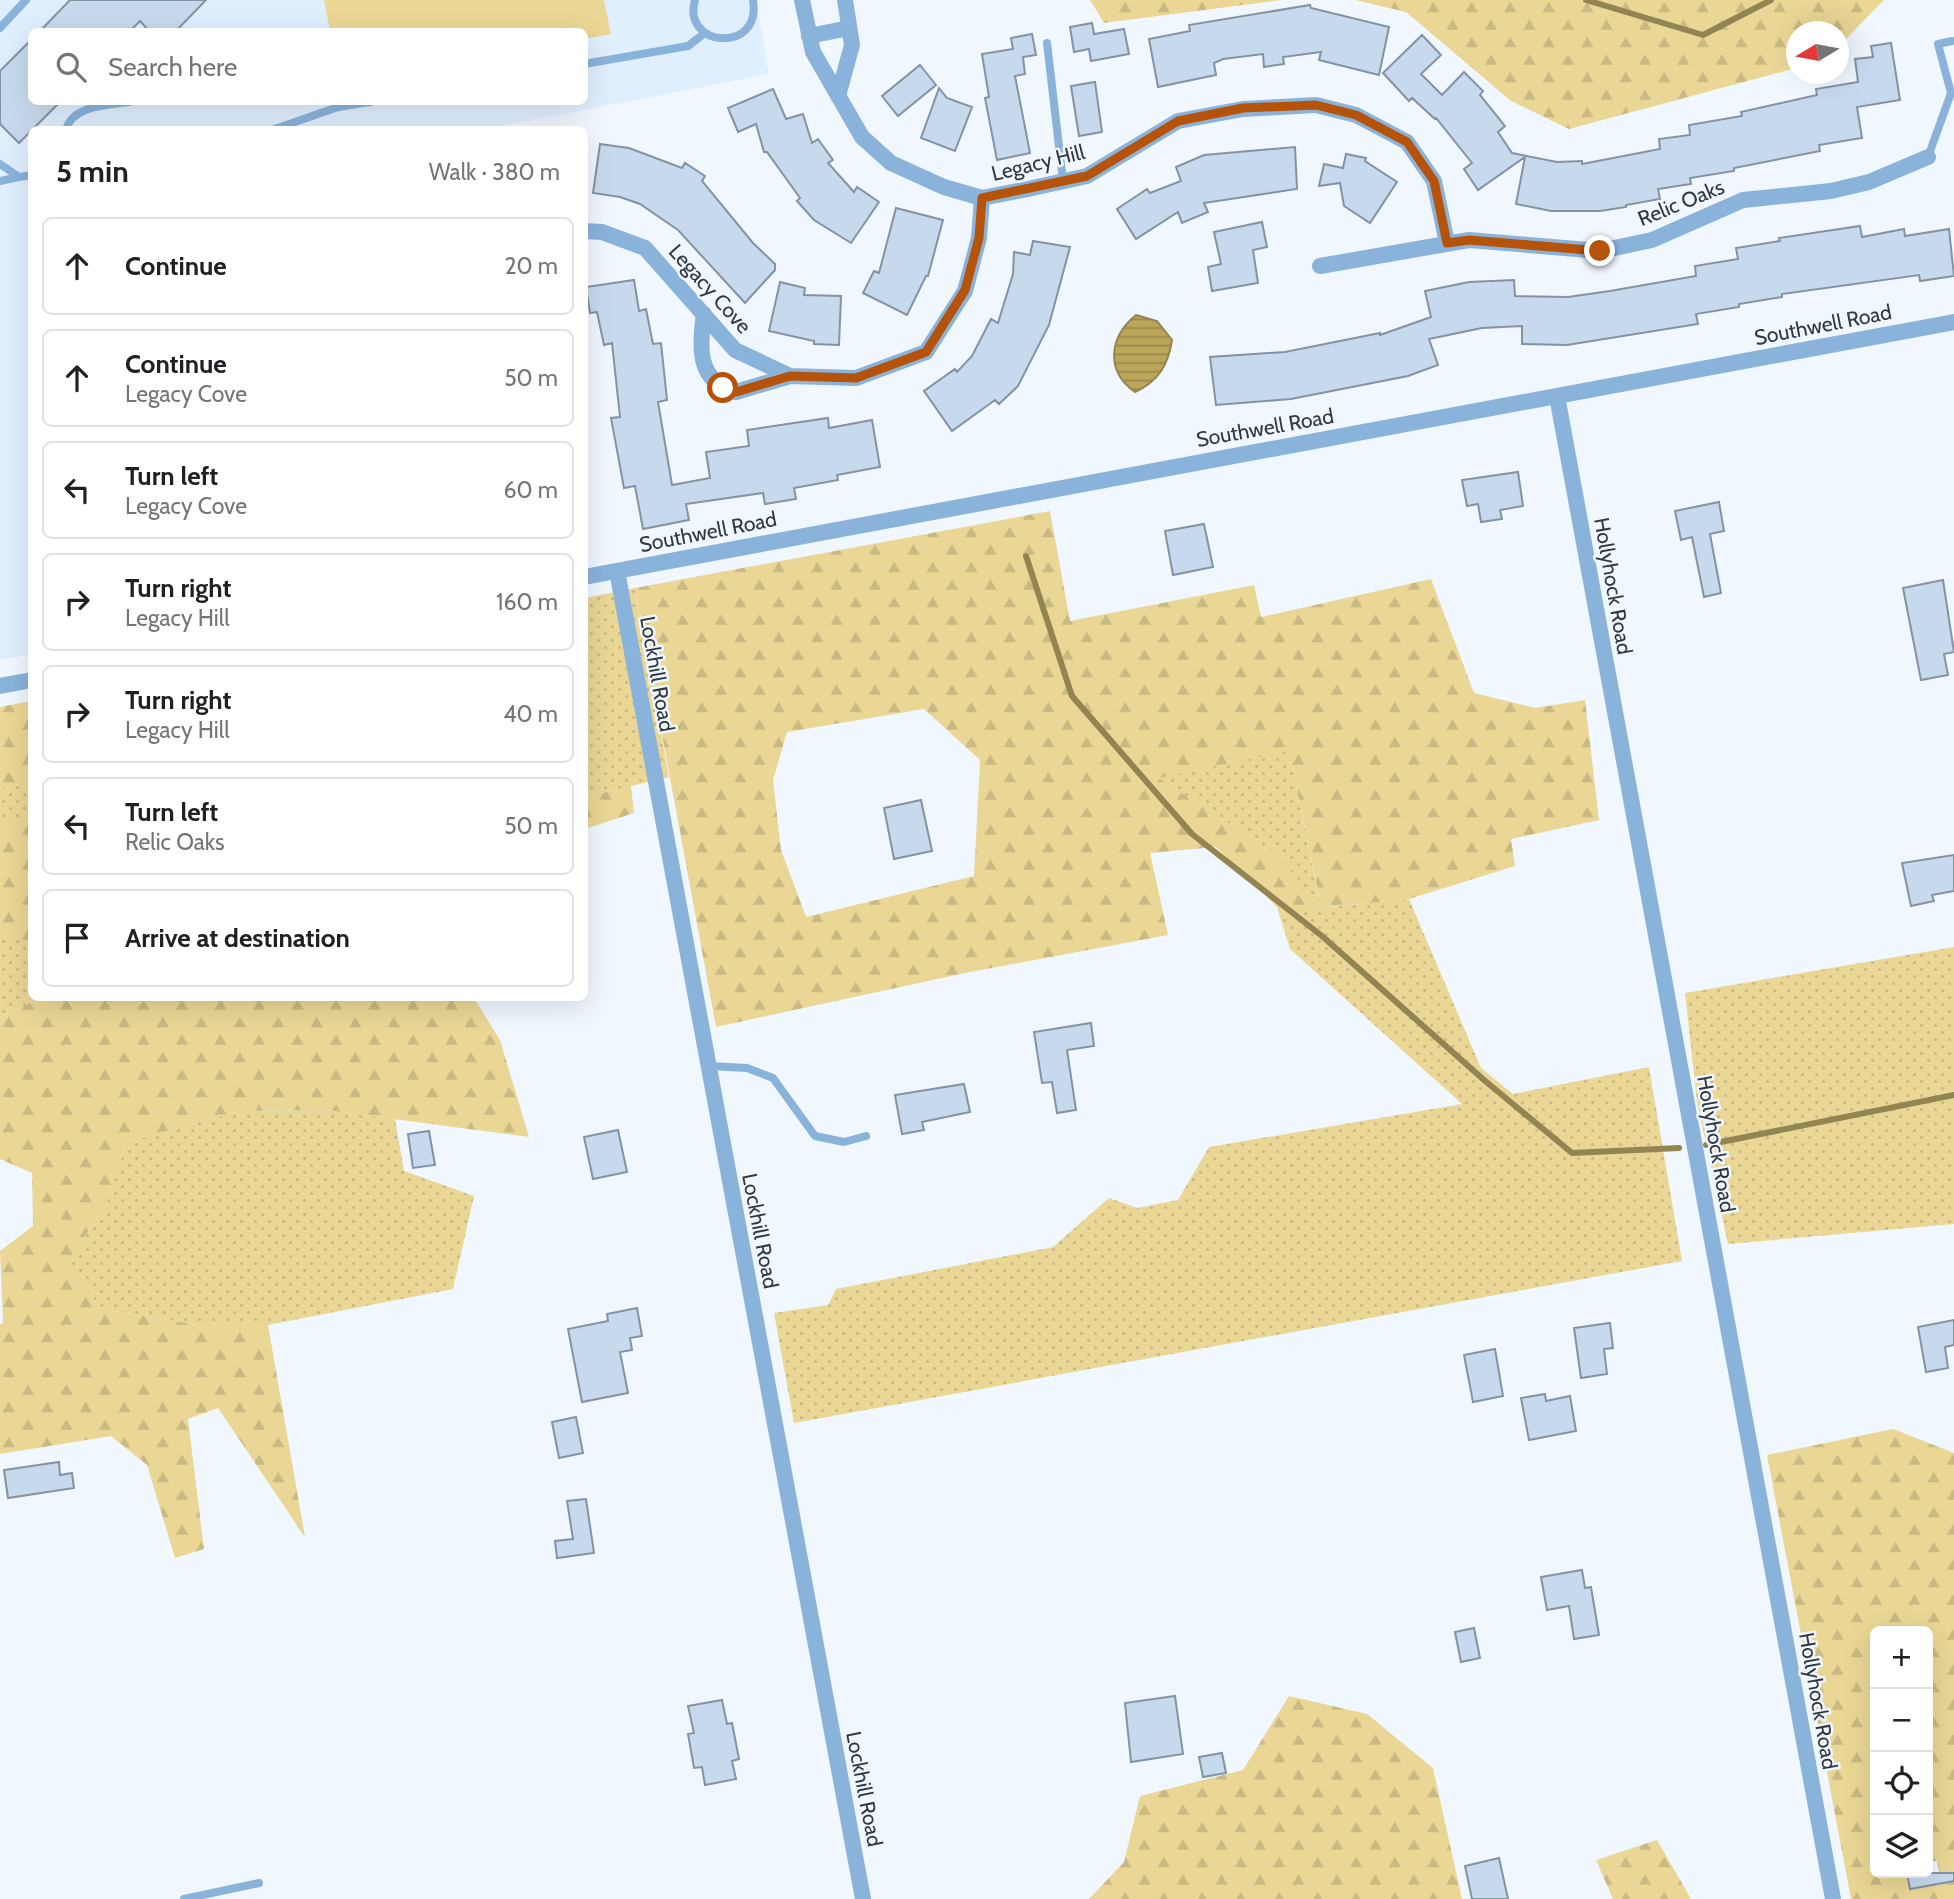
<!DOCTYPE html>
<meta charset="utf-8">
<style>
body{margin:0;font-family:Cabin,sans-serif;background:#f2f2f2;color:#202124}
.controls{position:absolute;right:21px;bottom:21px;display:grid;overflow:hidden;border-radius:10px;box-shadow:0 7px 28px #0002}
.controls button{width:63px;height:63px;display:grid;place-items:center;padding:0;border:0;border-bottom:2px solid #e0e0e0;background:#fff;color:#202124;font:35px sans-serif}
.compass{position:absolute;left:1786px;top:21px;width:63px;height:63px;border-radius:50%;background:#fff;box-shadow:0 7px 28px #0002;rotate:260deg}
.stop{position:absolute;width:21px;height:21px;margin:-16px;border:5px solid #b45309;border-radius:50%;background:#fff}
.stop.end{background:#b45309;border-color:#fff;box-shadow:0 2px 7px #0008}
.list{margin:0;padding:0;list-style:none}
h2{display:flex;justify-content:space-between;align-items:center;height:91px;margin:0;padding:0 28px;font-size:30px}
h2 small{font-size:23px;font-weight:400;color:#757577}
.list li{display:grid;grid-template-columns:46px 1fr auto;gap:21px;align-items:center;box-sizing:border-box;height:98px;margin:0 14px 14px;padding:0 14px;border:2px solid #e0e0e0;border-radius:10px}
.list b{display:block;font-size:26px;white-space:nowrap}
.list p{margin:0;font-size:23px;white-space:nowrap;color:#757577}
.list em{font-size:23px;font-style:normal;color:#757577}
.icon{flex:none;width:38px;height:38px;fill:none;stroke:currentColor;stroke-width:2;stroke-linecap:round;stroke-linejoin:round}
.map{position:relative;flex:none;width:1954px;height:1899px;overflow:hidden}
.search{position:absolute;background:#fff;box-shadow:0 7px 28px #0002;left:28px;top:28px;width:560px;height:77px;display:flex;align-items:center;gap:18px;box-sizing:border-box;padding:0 24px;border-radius:10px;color:#757577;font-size:26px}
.panel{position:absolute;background:#fff;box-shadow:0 7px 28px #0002;left:28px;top:126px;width:560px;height:875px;border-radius:10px}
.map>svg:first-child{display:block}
.built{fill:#e0effe;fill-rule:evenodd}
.grass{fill:url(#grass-dots)}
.forest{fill:url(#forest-firs);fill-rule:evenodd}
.pitch{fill:#ead796}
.water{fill:url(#water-rules);stroke:#928551;stroke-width:2}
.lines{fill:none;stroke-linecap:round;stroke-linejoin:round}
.stream{stroke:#928551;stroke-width:6}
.building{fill:#c7daed;stroke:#8293a4;stroke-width:2}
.lane{stroke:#8ab3db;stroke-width:8}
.street{stroke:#8ab3db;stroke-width:16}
.route{stroke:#b45309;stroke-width:9}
.labels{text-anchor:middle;stroke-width:5;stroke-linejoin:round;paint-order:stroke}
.street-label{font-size:21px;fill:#30383f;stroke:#f0f7ff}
</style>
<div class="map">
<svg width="1954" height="1899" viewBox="0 0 1954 1899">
<defs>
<pattern id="grass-dots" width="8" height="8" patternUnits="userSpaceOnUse" patternTransform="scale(1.75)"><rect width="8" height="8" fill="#ead796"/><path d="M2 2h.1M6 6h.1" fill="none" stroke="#c9b982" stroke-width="1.8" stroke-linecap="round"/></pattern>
<pattern id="forest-firs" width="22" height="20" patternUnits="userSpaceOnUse" patternTransform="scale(1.75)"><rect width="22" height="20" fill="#ead796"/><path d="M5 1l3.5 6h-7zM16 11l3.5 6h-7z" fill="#c9b982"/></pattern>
<pattern id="water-rules" width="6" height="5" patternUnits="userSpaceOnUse" patternTransform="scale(1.75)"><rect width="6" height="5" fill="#bca659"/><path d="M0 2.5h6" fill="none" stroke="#99884b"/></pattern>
</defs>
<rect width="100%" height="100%" fill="#f0f7ff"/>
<!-- built -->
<path class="built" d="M0 0H756L769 74 486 129 32 130 31 654 0 660ZM32 32H584V102H32Z"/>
<!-- grass -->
<path class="grass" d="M635 588 669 777 585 797V598Z
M1289 750 1321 908 1409 899 1481 1068 1513 1094 1649 1067 1682 1261 794 1423 774 1313 828 1305 836 1289 1053 1247 1109 1198 1137 1208 1178 1200 1209 1147 1462 1104 1290 949 1277 907H1320L1277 855 1157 778Z
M31 780V817H0V789Z
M0 940H31L32 998H41L0 1017Z
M1954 947V1224L1728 1244 1697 1102 1685 993Z
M326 1110 395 1119 404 1171 474 1196 453 1289 268 1325H197L102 1309 66 1265 106 1205 126 1142 240 1111Z"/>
<!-- forest -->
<path class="forest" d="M1090 0H1281L1104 23Z
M1355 0H1884L1839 46V32H1797L1796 68 1569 129 1511 101 1406 12Z
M1050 511 1070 621 1254 585 1261 617 1431 579 1474 693 1535 708 1585 700 1599 820 1511 839 1515 866 1409 899 1321 908 1277 907 1216 847 1150 853 1168 935 965 973 716 1027 635 588ZM924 709 980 760 974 876 806 917 781 850 773 780 787 732ZM1289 751 1321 906 1320 907 1277 854 1158 778Z
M31 701V780L0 789V707Z
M631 786 634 813 585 829V797Z
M0 817H31V940H0Z
M41 998H474L500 1040 529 1137 326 1110 240 1111 126 1142 106 1205 66 1265 102 1309 197 1325H268L305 1537 218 1408 188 1419 204 1549 175 1558 147 1465 111 1436 0 1454V1324L3 1323 0 1251 33 1226 32 1173 0 1159V1017Z
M1893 1429 1954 1453V1899H1851L1767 1455ZM1875 1631H1928V1805L1934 1825 1928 1827 1930 1862 1937 1861 1939 1873 1933 1885 1911 1889 1907 1873H1875Z
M1289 1696 1367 1714 1433 1768 1462 1899H1089L1124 1862 1140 1796 1243 1770Z
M1657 1840 1691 1899H1613L1596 1860Z"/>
<!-- pitch -->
<path class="pitch" d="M324 0H604L611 34 585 39 584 32 330 31Z"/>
<!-- water -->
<path class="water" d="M1136 315 1157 321 1172 340C1168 365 1159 381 1135 392 1105 371 1109 337 1136 315Z"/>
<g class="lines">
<!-- stream -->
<path class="stream" d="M1586 0 1703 35 1771 0
M1026 556 1072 696 1192 834 1322 936 1484 1080 1572 1153 1679 1148
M1706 1145 1954 1095"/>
</g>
<!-- building -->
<path class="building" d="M70 0H206L175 32H150L140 21 129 32H39Z
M1310 5 1311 8 1389 27 1379 75 1319 60 1321 52 1283 57 1284 64 1264 67 1263 54 1223 59 1214 63 1216 75 1158 87 1149 39 1190 31 1189 25Z
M1092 23 1094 34 1124 29 1129 54 1091 61 1089 49 1074 52 1070 27Z
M1032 34 1036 55 1023 57 1025 74 1015 76 1030 153 997 160 985 98 989 97 982 54 1013 49 1011 38Z
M1422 35 1441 55 1421 74 1442 95 1464 72 1483 91 1480 95 1505 126 1498 132 1512 153 1557 162 1582 161V164L1660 149 1659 139 1690 135 1689 125 1742 116 1741 112 1817 95 1816 89 1858 82 1855 59 1873 57 1871 46 1891 43 1900 100 1857 107 1862 138 1819 145 1820 151 1734 168V171L1690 178 1691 184 1658 189 1660 199 1626 205V207L1600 211H1551L1516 204 1525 157 1478 190 1464 169 1472 163 1436 118 1435 119 1412 98 1409 101 1383 73Z
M32 39V102H60L19 143 0 124V71Z
M920 65 936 85 898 116 882 96Z
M1095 82 1102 132 1079 136 1071 86Z
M939 88 947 98 972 107 955 151 921 138Z
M773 89 786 119 803 114 812 143 818 139 833 160 828 163 854 192 857 187 879 202 851 243 814 220 797 201 800 198 767 152H764L756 124 738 132 728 108Z
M600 144 629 148 682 168 685 163 705 176 702 181 753 243 775 264V270L745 303 678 230 640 204 620 197 593 193Z
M1295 147 1297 189 1204 203 1208 212 1182 223 1178 212 1136 239 1117 209 1147 189 1150 193 1181 181 1176 167 1204 155Z
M1346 154 1366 158 1365 161 1397 182 1370 223 1344 206 1340 183 1319 186 1324 164 1343 168Z
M896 208 943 220 928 276H926L907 315 863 293 874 271 879 273Z
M1262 222 1267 247 1253 250 1258 283 1212 291 1208 267 1221 264 1214 232Z
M1860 226 1862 237 1904 229 1905 236 1949 229 1954 276 1920 281 1919 275 1782 294V297L1739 304V307L1696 314 1698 324 1567 345 1522 344V326L1482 328 1429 339 1438 365 1408 376 1291 399 1216 405 1210 357 1285 352 1380 333V335L1431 317 1425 291 1469 282 1514 280 1515 296 1568 297 1610 291 1696 276 1695 266 1738 259 1736 248 1780 241 1779 238Z
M1033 241 1070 247 1049 325 1018 386 999 404 995 400 952 431 924 391 955 369 957 372 972 356 991 319 998 323 1013 274 1014 252 1030 255Z
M634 280 639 311 646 309 653 344 661 343 667 400 658 402 672 485 710 478 706 452 749 446 747 430 828 418 829 428 872 420 880 467 837 475 838 480 794 488 796 499 765 504 763 493 686 504 689 520 643 529 635 486 624 488 611 418 620 417 612 343 604 345 597 312 590 313 586 287Z
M780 282 805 288 804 295 841 296 839 345 814 344V341L769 331Z
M1518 472 1523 506 1500 510 1502 519 1481 522 1478 504 1467 506 1462 480Z
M1719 502 1724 531 1710 534 1721 593 1704 597 1692 537 1681 540 1675 511Z
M1204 524 1213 567 1173 575 1165 531Z
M1943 580 1954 652 1944 654 1948 675 1921 680 1903 588Z
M921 800 932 851 894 859 884 808Z
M1954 855V891L1932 895 1934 901 1911 906 1902 863Z
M1091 1023 1094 1046 1067 1050 1076 1110 1057 1113 1052 1082 1042 1083 1034 1032Z
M964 1084 970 1112 922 1122 924 1130 902 1134 895 1095Z
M618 1130 627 1172 593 1179 584 1137Z
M429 1131 435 1165 413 1168 408 1134Z
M637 1308 642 1336 630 1338 632 1350 620 1352 628 1393 582 1402 568 1329 608 1321 607 1314Z
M1954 1320V1345L1945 1347 1948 1368 1926 1372 1918 1327Z
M1610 1323 1613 1348 1604 1349 1607 1374 1581 1378 1574 1328Z
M1495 1349 1503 1396 1473 1402 1464 1355Z
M1545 1394 1546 1401 1570 1396 1576 1431 1529 1440 1521 1398Z
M576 1417 583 1453 559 1458 552 1422Z
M59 1462 60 1475 72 1473 74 1488 8 1498 4 1470Z
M586 1499 594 1553 557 1558 555 1541 573 1539 567 1501Z
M1582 1570 1585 1588 1591 1587 1599 1635 1574 1639 1569 1606 1547 1610 1541 1577Z
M1474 1628 1480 1658 1461 1662 1455 1632Z
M1175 1696 1183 1754 1131 1762 1125 1703Z
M722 1700 727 1724 732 1723 739 1759 732 1761 736 1779 705 1785 702 1767 694 1768 688 1734 694 1733 688 1706Z
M1222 1753 1226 1773 1203 1777 1199 1757Z
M1499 1858 1508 1899H1472L1465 1866Z
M1907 1873H1954V1881L1910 1889Z"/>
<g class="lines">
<!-- lane -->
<path class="lane" d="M695 0C681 47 762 55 753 0
M0 28 26 0
M1047 43 1063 181
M584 64 688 46 705 33
M66 130C72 105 108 105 129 102
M272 130 338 107 370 102
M1928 157 1951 93 1938 44 1952 41
M0 164 19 177 32 175
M0 181 19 177
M709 1066 747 1068 773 1078 815 1136 844 1142 866 1136
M184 1899 259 1883"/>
<!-- street -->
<path class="street" d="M802 0 813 52 862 137 891 163 944 187 982 198 1028 189 1087 176 1178 121 1243 109 1316 105 1356 115 1407 142 1434 181 1447 243
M809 36 849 28
M838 96 852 45 845 0
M584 231 602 232 645 248 735 350 790 376 856 378 926 352 965 291 979 238 982 198
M1320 266 1469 240 1600 251 1652 240 1743 200 1831 191 1869 182 1928 157
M704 314C699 347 697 382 736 392L790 376
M1557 396 1833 1899
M617 571 863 1899
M584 577 1954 322
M0 686 32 680"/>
</g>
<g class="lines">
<!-- route -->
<path class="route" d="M723 388 736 392 790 376 856 378 926 352 965 290 979 238 982 198 1087 176 1178 121 1243 108 1316 105 1356 115 1407 142 1434 181 1447 243 1469 240 1600 251"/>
</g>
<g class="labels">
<!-- street labels -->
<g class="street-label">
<text transform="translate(1038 163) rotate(-14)" y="7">Legacy Hill</text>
<text transform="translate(1681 203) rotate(-22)" y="7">Relic Oaks</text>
<text transform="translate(710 289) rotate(48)" y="7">Legacy Cove</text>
<text transform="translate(1823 325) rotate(-11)" y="7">Southwell Road</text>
<text transform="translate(1265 428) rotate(-10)" y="7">Southwell Road</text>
<text transform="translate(708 532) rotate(-11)" y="7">Southwell Road</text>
<text transform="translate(1613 586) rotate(80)" y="7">Hollyhock Road</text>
<text transform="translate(657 674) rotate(80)" y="7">Lockhill Road</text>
<text transform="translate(1716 1144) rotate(80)" y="7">Hollyhock Road</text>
<text transform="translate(760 1231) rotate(79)" y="7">Lockhill Road</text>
<text transform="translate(1818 1701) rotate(80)" y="7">Hollyhock Road</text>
<text transform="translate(864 1789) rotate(79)" y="7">Lockhill Road</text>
</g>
</g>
</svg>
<div class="controls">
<button>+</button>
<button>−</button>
<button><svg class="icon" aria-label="locate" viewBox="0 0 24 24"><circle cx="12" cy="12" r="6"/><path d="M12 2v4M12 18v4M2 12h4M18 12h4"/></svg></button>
<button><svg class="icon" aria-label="layers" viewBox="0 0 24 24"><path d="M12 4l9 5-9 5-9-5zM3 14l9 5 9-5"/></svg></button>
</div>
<svg class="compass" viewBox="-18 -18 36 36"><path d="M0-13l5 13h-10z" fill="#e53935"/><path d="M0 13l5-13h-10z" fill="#757577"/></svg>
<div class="stop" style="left:723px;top:388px"></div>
<div class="stop end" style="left:1600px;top:251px"></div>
<div class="search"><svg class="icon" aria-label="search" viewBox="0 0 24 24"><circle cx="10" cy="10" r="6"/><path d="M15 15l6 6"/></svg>Search here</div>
<section class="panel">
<h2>5 min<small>Walk · 380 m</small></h2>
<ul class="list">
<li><svg class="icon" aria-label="ahead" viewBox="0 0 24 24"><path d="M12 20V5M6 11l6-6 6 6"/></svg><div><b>Continue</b></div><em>20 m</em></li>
<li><svg class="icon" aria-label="ahead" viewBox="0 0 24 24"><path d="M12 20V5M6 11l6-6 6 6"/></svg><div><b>Continue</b><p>Legacy Cove</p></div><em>50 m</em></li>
<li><svg class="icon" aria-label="left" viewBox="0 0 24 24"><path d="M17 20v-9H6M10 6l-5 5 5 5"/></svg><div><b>Turn left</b><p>Legacy Cove</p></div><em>60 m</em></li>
<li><svg class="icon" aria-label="right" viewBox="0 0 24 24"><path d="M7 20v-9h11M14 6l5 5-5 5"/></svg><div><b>Turn right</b><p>Legacy Hill</p></div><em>160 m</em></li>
<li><svg class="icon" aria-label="right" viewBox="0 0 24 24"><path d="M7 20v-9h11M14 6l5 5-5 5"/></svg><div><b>Turn right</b><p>Legacy Hill</p></div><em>40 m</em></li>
<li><svg class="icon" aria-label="left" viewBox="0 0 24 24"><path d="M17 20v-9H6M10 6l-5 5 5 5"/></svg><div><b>Turn left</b><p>Relic Oaks</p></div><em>50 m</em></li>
<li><svg class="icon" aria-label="arrive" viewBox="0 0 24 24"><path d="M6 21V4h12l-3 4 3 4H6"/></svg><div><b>Arrive at destination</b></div></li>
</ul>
</section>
</div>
